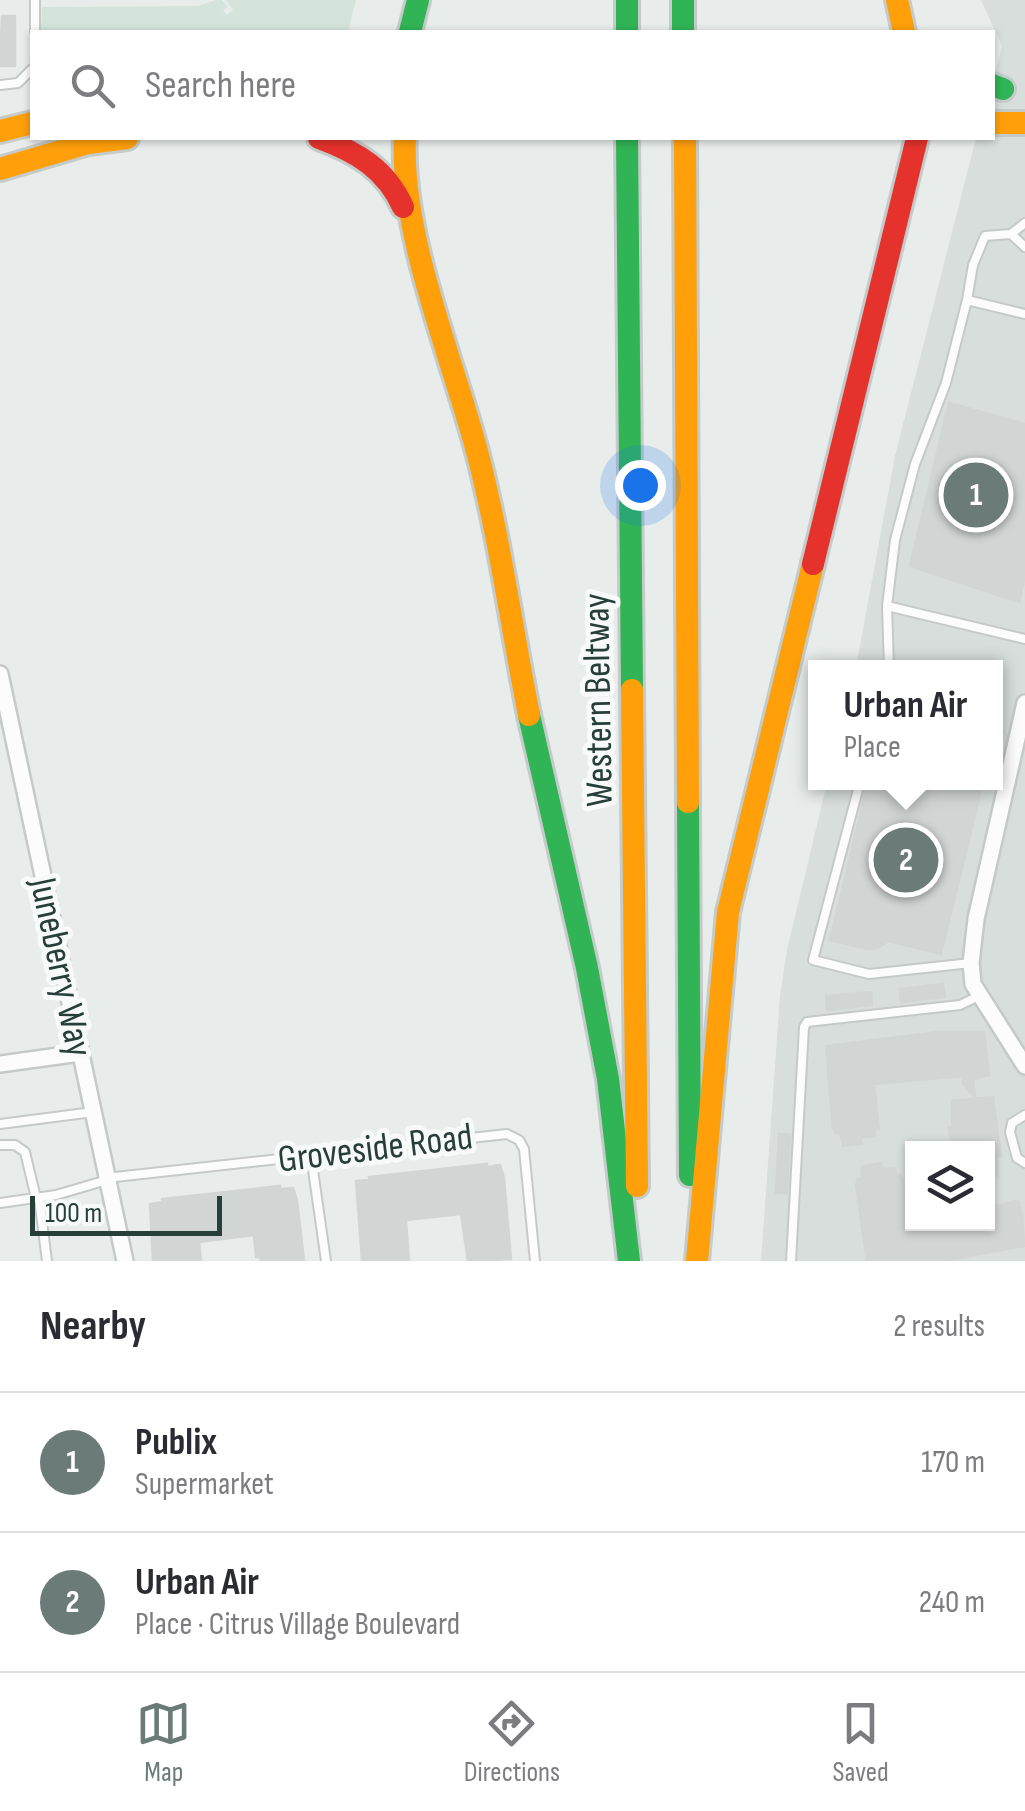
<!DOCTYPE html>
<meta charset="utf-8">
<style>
body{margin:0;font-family:"Sofia Sans Condensed",sans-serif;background:#f7f7f7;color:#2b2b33}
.controls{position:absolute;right:30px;bottom:30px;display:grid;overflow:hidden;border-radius:0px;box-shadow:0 2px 8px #0004}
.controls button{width:90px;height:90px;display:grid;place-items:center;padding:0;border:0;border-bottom:2px solid #e1e1e2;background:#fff;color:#2b2b33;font:50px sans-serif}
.scale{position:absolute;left:30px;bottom:25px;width:192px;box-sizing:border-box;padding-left:10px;border:5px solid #273e3a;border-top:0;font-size:28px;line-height:35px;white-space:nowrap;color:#273e3a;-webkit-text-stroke:8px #f7faf9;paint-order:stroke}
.you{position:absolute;left:640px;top:485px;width:35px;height:35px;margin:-25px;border:8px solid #fff;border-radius:50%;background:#1a73e8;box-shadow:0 0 0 15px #1a73e833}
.badge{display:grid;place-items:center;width:65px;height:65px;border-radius:50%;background:#6b7b78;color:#fff;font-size:32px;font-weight:700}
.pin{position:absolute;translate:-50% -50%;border:5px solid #fff;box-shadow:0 2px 10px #0006}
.popup{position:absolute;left:808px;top:660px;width:195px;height:130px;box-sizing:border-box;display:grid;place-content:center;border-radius:0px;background:#fff;filter:drop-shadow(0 2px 8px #0005);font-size:32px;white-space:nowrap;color:#7c7c81}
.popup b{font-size:38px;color:#2b2b33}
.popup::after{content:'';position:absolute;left:50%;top:100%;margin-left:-20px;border:20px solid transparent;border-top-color:#fff}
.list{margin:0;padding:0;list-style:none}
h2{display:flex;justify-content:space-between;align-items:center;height:130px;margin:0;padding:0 40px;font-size:42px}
h2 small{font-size:32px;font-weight:400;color:#7c7c81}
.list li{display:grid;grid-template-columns:65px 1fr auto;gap:30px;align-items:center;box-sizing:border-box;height:140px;padding:0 40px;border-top:2px solid #e1e1e2}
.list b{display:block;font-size:38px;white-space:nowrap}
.list p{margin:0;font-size:32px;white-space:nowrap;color:#7c7c81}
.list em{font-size:32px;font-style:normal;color:#7c7c81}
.icon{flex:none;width:55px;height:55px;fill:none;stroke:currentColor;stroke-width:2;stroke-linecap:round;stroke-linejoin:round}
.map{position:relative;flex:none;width:1025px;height:1261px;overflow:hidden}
.search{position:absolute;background:#fff;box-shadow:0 2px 8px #0004;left:30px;right:30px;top:30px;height:110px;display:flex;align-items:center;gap:25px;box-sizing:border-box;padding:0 35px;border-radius:0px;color:#7c7c81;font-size:38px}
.sheet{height:410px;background:#fff}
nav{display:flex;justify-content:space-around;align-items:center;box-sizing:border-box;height:140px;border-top:2px solid #e1e1e2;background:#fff;font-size:28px;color:#7c7c81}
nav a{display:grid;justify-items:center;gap:5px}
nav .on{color:#6b7b78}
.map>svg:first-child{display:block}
.built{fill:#d7dedb;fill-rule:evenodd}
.green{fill:#d4e4da}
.building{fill:#d1d5d4;stroke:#d1d6d4;stroke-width:2.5}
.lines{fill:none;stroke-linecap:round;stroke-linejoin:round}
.lane-casing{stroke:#c5cac8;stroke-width:12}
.street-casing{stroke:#c5cac8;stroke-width:20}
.fast-casing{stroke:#c5cbc9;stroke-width:28}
.slow-casing{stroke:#c5cbc9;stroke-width:28}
.jam-casing{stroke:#c5cbc9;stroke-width:28}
.lane{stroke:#fcfcfc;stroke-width:8}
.street{stroke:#fcfcfc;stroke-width:15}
.fast{stroke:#30b455;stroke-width:22}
.slow{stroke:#ff9f0a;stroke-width:22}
.jam{stroke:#e5322d;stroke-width:22}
.labels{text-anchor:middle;stroke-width:10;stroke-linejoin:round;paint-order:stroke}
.street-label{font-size:38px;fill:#273e3a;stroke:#f7faf9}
</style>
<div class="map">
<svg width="1025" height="1261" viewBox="0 0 1025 1261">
<rect width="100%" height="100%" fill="#e8edeb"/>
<!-- built -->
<path class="built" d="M981 0H1025V1261H761L780 996 787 950 827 783 996 782V668L856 667 895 456 973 150 976 138H992L993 81 1002 46ZM912 1148H988V1224H912Z"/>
<!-- green -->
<path class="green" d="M216 0H222L228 7 223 10 227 15 233 10 226 0H356L348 32H41L42 7 198 6Z"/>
<!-- building -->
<path class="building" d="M2 16H15V66H0Z
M949 403 1025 424V577L1019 602 910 566Z
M868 782H983L941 954 888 941 878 948 868 949 830 940Z
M943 984 945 997 901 1002 900 989Z
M871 992 872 1005 827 1010 826 996Z
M938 1032H984L989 1075 973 1079 975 1097 963 1084 962 1076 874 1084 879 1129H875V1136L861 1137 862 1144 843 1146 840 1133 836 1134 833 1128 826 1046Z
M993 1097 1001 1157H997L998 1177 988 1178V1148H951L949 1128H952V1101Z
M779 1134 790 1135 787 1193H776Z
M881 1163 882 1169 895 1168 896 1174H900L903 1180 906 1224H988V1208L1015 1201 1019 1202 1022 1215 1024 1246 942 1261H867L856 1185 858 1179H862V1166Z
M487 1164V1167L500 1165 504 1178 511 1259 468 1261 461 1214 406 1220 409 1261H362L356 1181 370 1180 369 1177Z
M280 1186V1189L293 1188 297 1200 304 1261H261L260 1257H256L254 1235 199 1242 201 1261 153 1260 150 1204 163 1202 162 1199Z"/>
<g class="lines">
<defs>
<path id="lane" d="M35 0V32
M0 85 18 83 32 69
M1011 234 1025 247
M967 300 973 265 985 236 1011 234 1025 223
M887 606 1025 639
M889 668 887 606 895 540 915 464 946 383 967 300 1025 314
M860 782 813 960 869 974 971 963
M1025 1115 1012 1123 1010 1132 1017 1158 1025 1163
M0 1124 93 1112
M0 1145H15L25 1152 36 1198
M311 1156 326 1261
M106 1178 507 1134 519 1140 524 1149 535 1261
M39 1198 47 1261
M0 1203 56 1195 107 1180
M791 1261 804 1027 807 1022 960 1005 979 996"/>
<path id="street" d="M0 674 125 1261
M1025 703 976 919 971 963 973 984 1025 1066
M0 1064 80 1053"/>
<path id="fast" d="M627 0V32
M683 0V32
M410 32 418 0
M992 85 1003 89
M627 138 632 690
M529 715 587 968 608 1079 629 1261
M688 802 690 1175"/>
<path id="slow" d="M897 0 904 32
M992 123H1025
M0 131 32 123
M405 138C400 231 450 353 475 444 499 532 511 625 529 715
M685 138 688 802
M0 169 88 143 127 138
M632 690 637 1186
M697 1261 728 912 813 564"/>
<path id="jam" d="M319 138C357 152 386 169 403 207
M813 564 917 138"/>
</defs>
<!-- lane casing -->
<use href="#lane" class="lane-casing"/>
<!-- street casing -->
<use href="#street" class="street-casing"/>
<!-- fast casing -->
<use href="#fast" class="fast-casing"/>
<!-- slow casing -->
<use href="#slow" class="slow-casing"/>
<!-- jam casing -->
<use href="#jam" class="jam-casing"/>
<!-- lane -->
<use href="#lane" class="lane"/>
<!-- street -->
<use href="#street" class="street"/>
<!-- fast -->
<use href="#fast" class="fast"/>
<!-- slow -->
<use href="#slow" class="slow"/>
<!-- jam -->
<use href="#jam" class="jam"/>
</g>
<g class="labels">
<!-- street labels -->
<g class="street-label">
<text transform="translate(597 700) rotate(-91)" y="13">Western Beltway</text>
<text transform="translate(62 967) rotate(78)" y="13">Juneberry Way</text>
<text transform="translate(375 1147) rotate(-7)" y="13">Groveside Road</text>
</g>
</g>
</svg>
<div class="controls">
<button><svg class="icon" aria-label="layers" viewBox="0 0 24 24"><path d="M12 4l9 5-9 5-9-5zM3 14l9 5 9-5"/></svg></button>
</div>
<div class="scale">100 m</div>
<div class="you"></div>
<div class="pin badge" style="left:976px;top:495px">1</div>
<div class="pin badge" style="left:906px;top:860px">2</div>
<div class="popup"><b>Urban Air</b>Place</div>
<div class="search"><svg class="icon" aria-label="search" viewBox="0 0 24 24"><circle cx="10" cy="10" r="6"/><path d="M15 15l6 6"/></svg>Search here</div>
</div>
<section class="sheet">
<h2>Nearby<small>2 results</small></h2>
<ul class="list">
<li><span class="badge">1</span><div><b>Publix</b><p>Supermarket</p></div><em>170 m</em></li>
<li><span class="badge">2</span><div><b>Urban Air</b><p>Place · Citrus Village Boulevard</p></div><em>240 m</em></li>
</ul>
</section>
<nav>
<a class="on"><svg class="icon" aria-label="map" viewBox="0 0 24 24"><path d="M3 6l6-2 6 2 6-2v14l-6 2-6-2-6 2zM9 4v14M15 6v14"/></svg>Map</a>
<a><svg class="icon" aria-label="directions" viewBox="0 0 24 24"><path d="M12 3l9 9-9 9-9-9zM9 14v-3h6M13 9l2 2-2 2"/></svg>Directions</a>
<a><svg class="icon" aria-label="saved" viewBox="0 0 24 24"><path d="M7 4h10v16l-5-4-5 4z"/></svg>Saved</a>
</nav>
